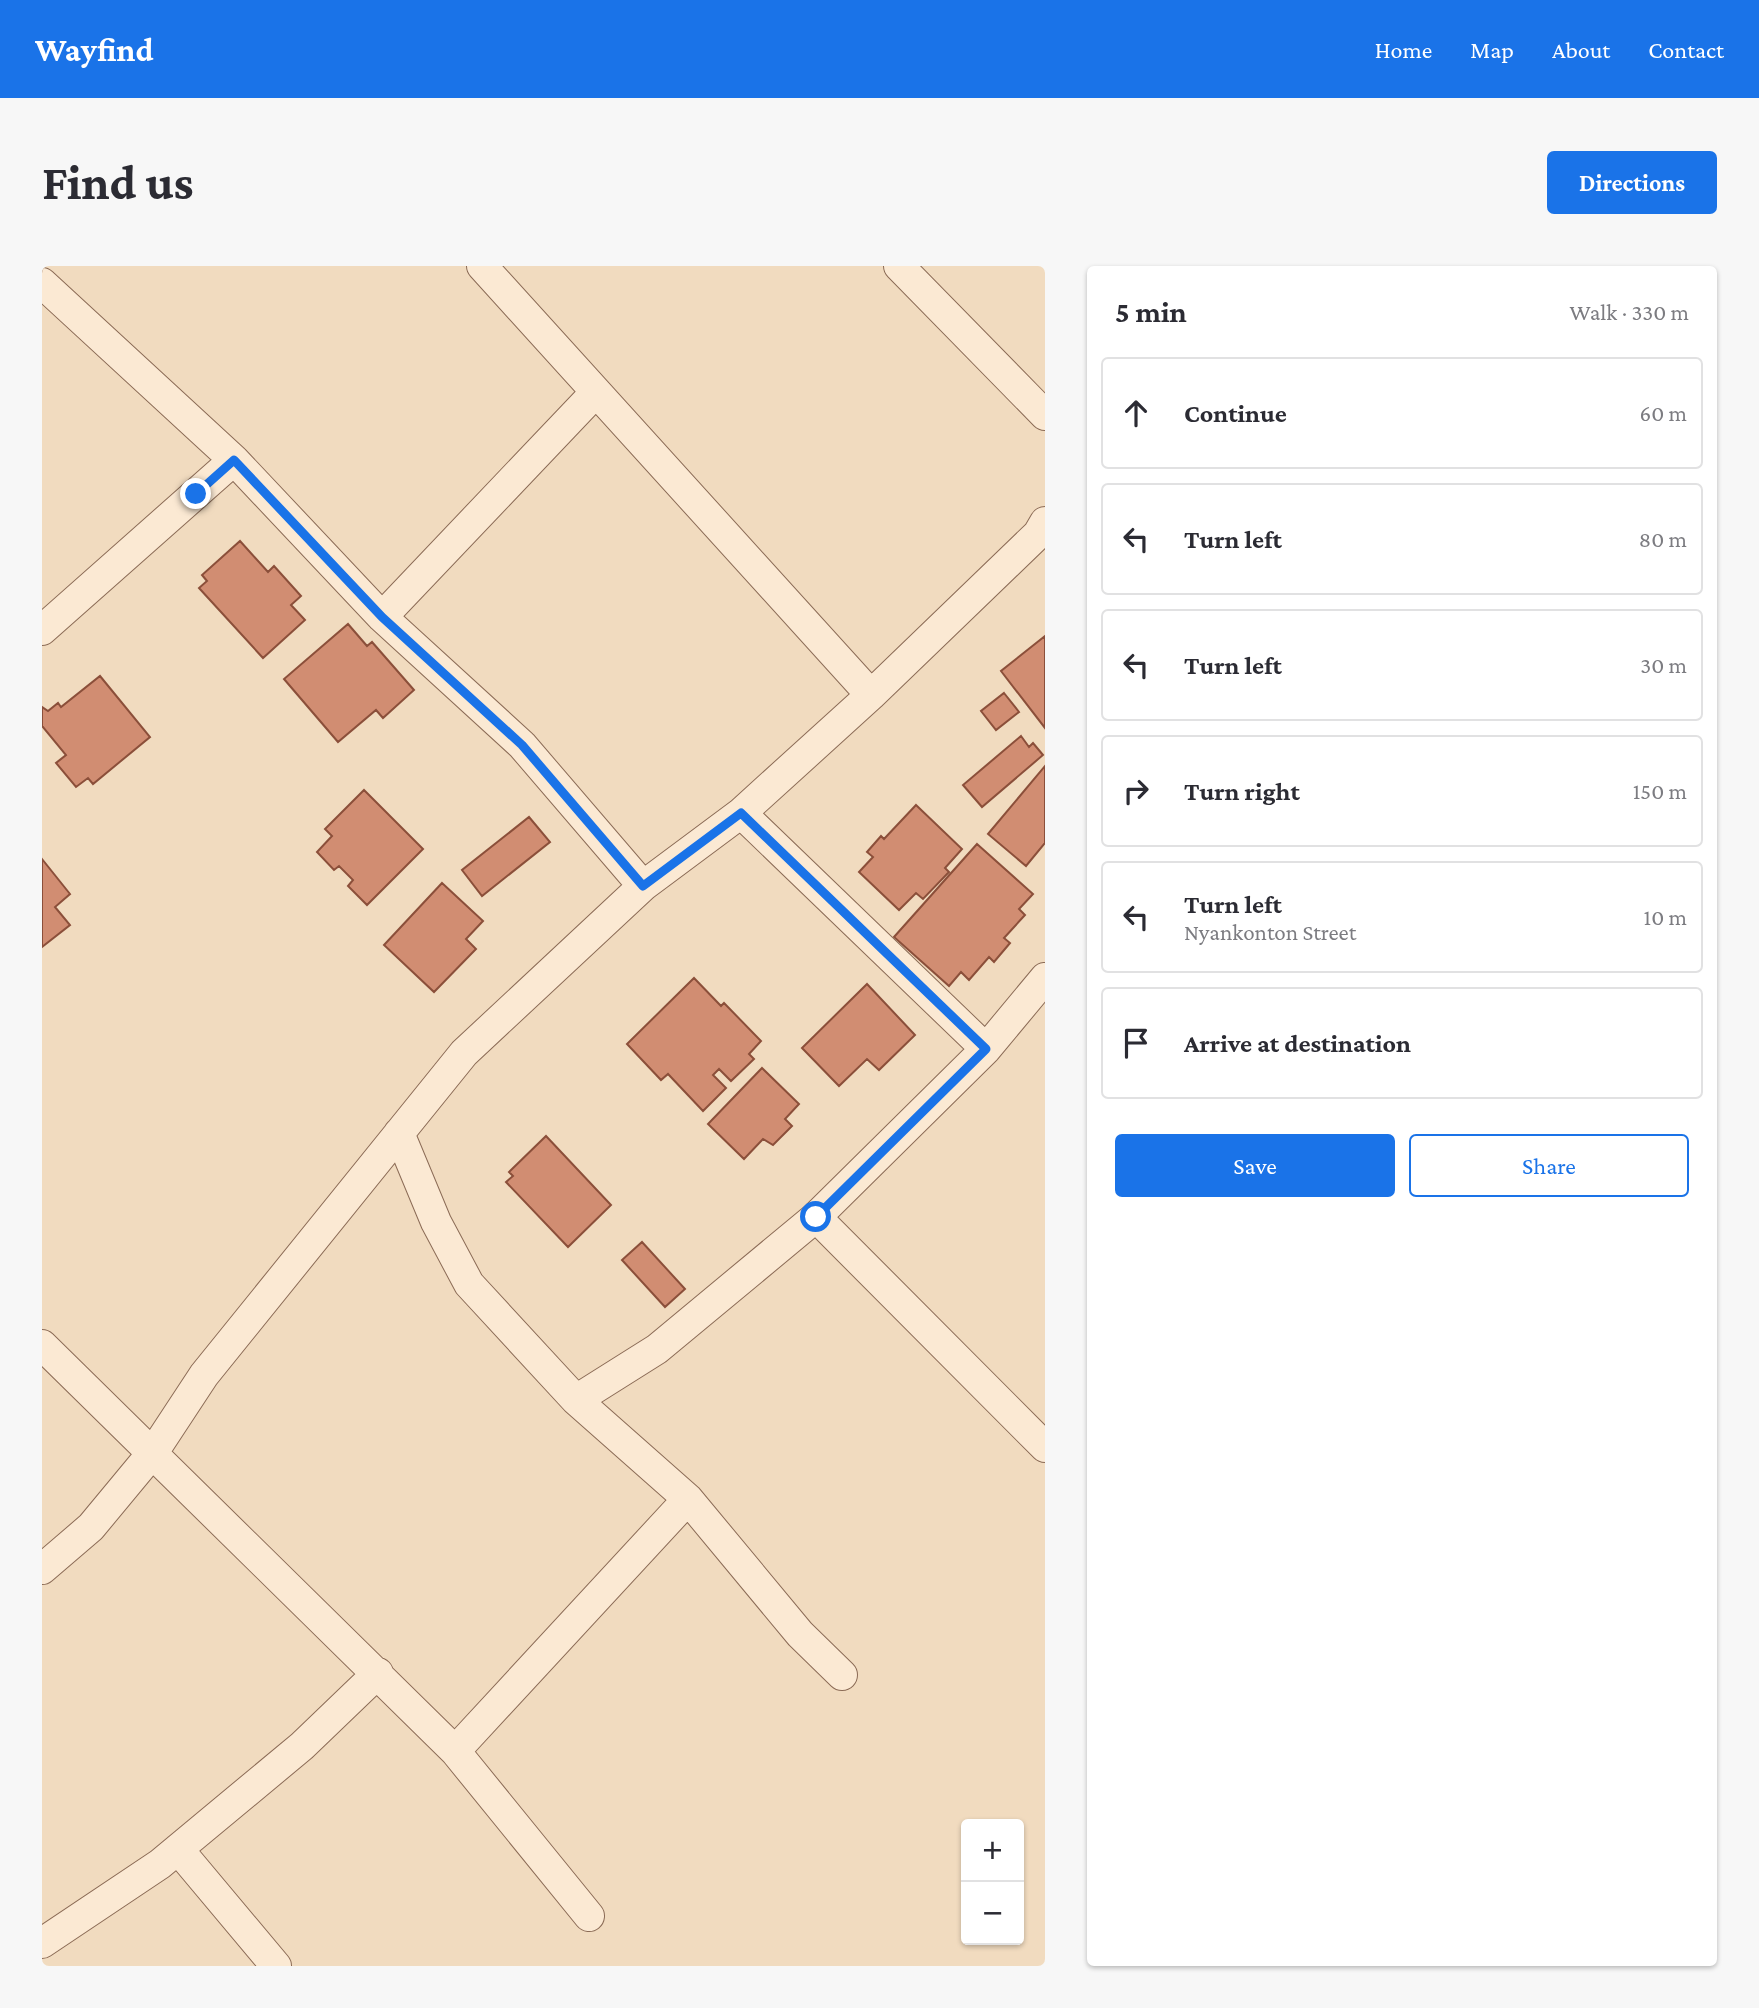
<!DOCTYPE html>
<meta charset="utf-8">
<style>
body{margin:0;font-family:"Crimson Pro",serif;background:#f7f7f7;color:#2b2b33}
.controls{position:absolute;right:21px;bottom:21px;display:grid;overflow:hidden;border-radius:7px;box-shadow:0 2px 5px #0004}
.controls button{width:63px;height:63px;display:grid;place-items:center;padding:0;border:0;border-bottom:2px solid #e1e1e2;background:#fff;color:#2b2b33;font:35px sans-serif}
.stop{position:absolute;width:21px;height:21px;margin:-16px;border:5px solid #1a73e8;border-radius:50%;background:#fff}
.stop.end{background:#1a73e8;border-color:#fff;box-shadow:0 2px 7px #0008}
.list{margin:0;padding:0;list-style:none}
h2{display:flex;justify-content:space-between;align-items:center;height:91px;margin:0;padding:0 28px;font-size:30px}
h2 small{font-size:23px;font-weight:400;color:#7c7c81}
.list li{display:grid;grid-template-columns:46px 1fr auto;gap:21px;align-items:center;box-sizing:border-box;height:112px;margin:0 14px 14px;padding:0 14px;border:2px solid #e1e1e2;border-radius:7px}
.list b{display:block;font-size:26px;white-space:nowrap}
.list p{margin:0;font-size:23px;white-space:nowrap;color:#7c7c81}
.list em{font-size:23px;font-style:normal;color:#7c7c81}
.actions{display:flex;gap:14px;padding:21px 28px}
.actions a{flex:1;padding:16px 0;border:2px solid #1a73e8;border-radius:7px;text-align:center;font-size:24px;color:#1a73e8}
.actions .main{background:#1a73e8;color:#fff}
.icon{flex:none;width:38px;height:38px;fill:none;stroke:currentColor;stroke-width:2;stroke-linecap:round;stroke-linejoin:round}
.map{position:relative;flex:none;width:1003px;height:1700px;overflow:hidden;border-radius:7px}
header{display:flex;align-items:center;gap:42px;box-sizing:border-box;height:98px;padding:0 35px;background:#1a73e8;color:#fff}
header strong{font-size:33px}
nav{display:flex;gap:38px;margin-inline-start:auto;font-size:24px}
.intro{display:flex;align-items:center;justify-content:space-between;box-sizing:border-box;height:168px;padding:0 42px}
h1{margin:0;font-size:49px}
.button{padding:18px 32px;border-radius:7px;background:#1a73e8;color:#fff;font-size:24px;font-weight:700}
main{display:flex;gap:42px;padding:0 42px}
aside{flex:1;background:#fff;border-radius:7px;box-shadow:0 2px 5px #0004}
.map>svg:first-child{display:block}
.building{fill:#d18d72;stroke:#8b4f3a;stroke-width:2}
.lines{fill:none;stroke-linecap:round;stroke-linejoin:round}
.minor-casing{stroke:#8b6b56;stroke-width:32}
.minor{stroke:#fbe9d3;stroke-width:30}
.route{stroke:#1a73e8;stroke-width:9}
</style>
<header>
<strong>Wayfind</strong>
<nav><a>Home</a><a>Map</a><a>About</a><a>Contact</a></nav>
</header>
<div class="intro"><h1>Find us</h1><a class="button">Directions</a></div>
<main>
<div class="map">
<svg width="1003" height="1700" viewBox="0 0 1003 1700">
<rect width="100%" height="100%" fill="#f1dbbf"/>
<!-- building -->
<path class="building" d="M198 275 226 306 232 300 259 330 249 339 263 354 221 392 157 322 165 315 160 309Z
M306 358 325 380 330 376 372 424 341 452 334 444 296 476 242 413Z
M1003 370V462L959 405Z
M58 410 108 471 51 518 46 512 34 521 14 497 24 489 0 460V441L6 445 16 437 19 441Z
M962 427 977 446 954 464 939 445Z
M979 470 987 481 991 477 1001 489 940 541 921 519Z
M1003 500V577L984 600 946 568Z
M322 524 381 583 325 639 306 620 311 614 297 600 292 604 275 586 290 570 283 563Z
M874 539 920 583 903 602 907 606 881 633 874 627 857 644 817 606 831 591 825 586 839 570 842 573Z
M487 551 508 576 440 630 420 604Z
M935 578 991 628 977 643 983 649 962 672 968 677 952 696 947 691 927 714 919 706 907 720 852 671Z
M0 593 28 628 13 641 28 659 0 681Z
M400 617 441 655 424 673 434 683 392 726 342 679Z
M652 712 679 740 682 737 719 775 707 788 712 793 689 815 677 803 671 809 684 822 661 845 626 808 619 814 585 778Z
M825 718 873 769 837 804 825 793 797 820 760 782Z
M720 802 757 838 743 853 750 860 731 879 721 873 702 893 666 858Z
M504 870 569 939 526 981 464 916 471 910 467 906Z
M600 976 643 1023 623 1041 580 994Z"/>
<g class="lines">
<defs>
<path id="minor" d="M440 0 829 429
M857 0 1003 149
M0 17 192 194 340 351 480 479 601 620
M340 351 553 127
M0 364 192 194
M699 547 944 783
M357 867 394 956 427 1018 534 1134 646 1233 758 1368 800 1409
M774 951 1003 1181
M0 1079 413 1485 547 1650
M534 1134 615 1083 774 951 944 783 1003 712
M0 1303 49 1261 112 1185 162 1109 422 787 601 620 699 547 829 429 996 268 1003 256
M413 1485 646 1233
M136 1583 234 1700
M0 1677 118 1598 260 1480 336 1407"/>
</defs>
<!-- minor casing -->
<use href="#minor" class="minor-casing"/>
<!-- minor -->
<use href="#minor" class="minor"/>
</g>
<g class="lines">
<!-- route -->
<path class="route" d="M154 228 192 194 340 351 480 479 601 620 699 547 944 783 774 951"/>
</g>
</svg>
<div class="controls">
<button>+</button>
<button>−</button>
</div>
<div class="stop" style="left:774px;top:951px"></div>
<div class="stop end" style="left:154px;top:228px"></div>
</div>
<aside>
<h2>5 min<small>Walk · 330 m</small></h2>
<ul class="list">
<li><svg class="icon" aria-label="ahead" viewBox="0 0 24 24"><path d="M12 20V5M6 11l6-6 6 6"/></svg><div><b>Continue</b></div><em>60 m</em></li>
<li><svg class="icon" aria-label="left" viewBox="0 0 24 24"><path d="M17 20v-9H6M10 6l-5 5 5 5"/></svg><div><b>Turn left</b></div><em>80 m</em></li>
<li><svg class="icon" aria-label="left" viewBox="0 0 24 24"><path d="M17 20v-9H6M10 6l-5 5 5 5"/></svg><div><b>Turn left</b></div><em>30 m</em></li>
<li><svg class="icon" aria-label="right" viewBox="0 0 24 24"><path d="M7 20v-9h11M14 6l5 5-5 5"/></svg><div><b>Turn right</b></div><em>150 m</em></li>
<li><svg class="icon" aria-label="left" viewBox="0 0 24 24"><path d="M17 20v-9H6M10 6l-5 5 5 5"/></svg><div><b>Turn left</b><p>Nyankonton Street</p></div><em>10 m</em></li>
<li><svg class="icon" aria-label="arrive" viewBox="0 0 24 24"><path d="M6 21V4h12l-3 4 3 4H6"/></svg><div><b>Arrive at destination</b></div></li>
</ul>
<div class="actions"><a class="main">Save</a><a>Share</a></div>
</aside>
</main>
